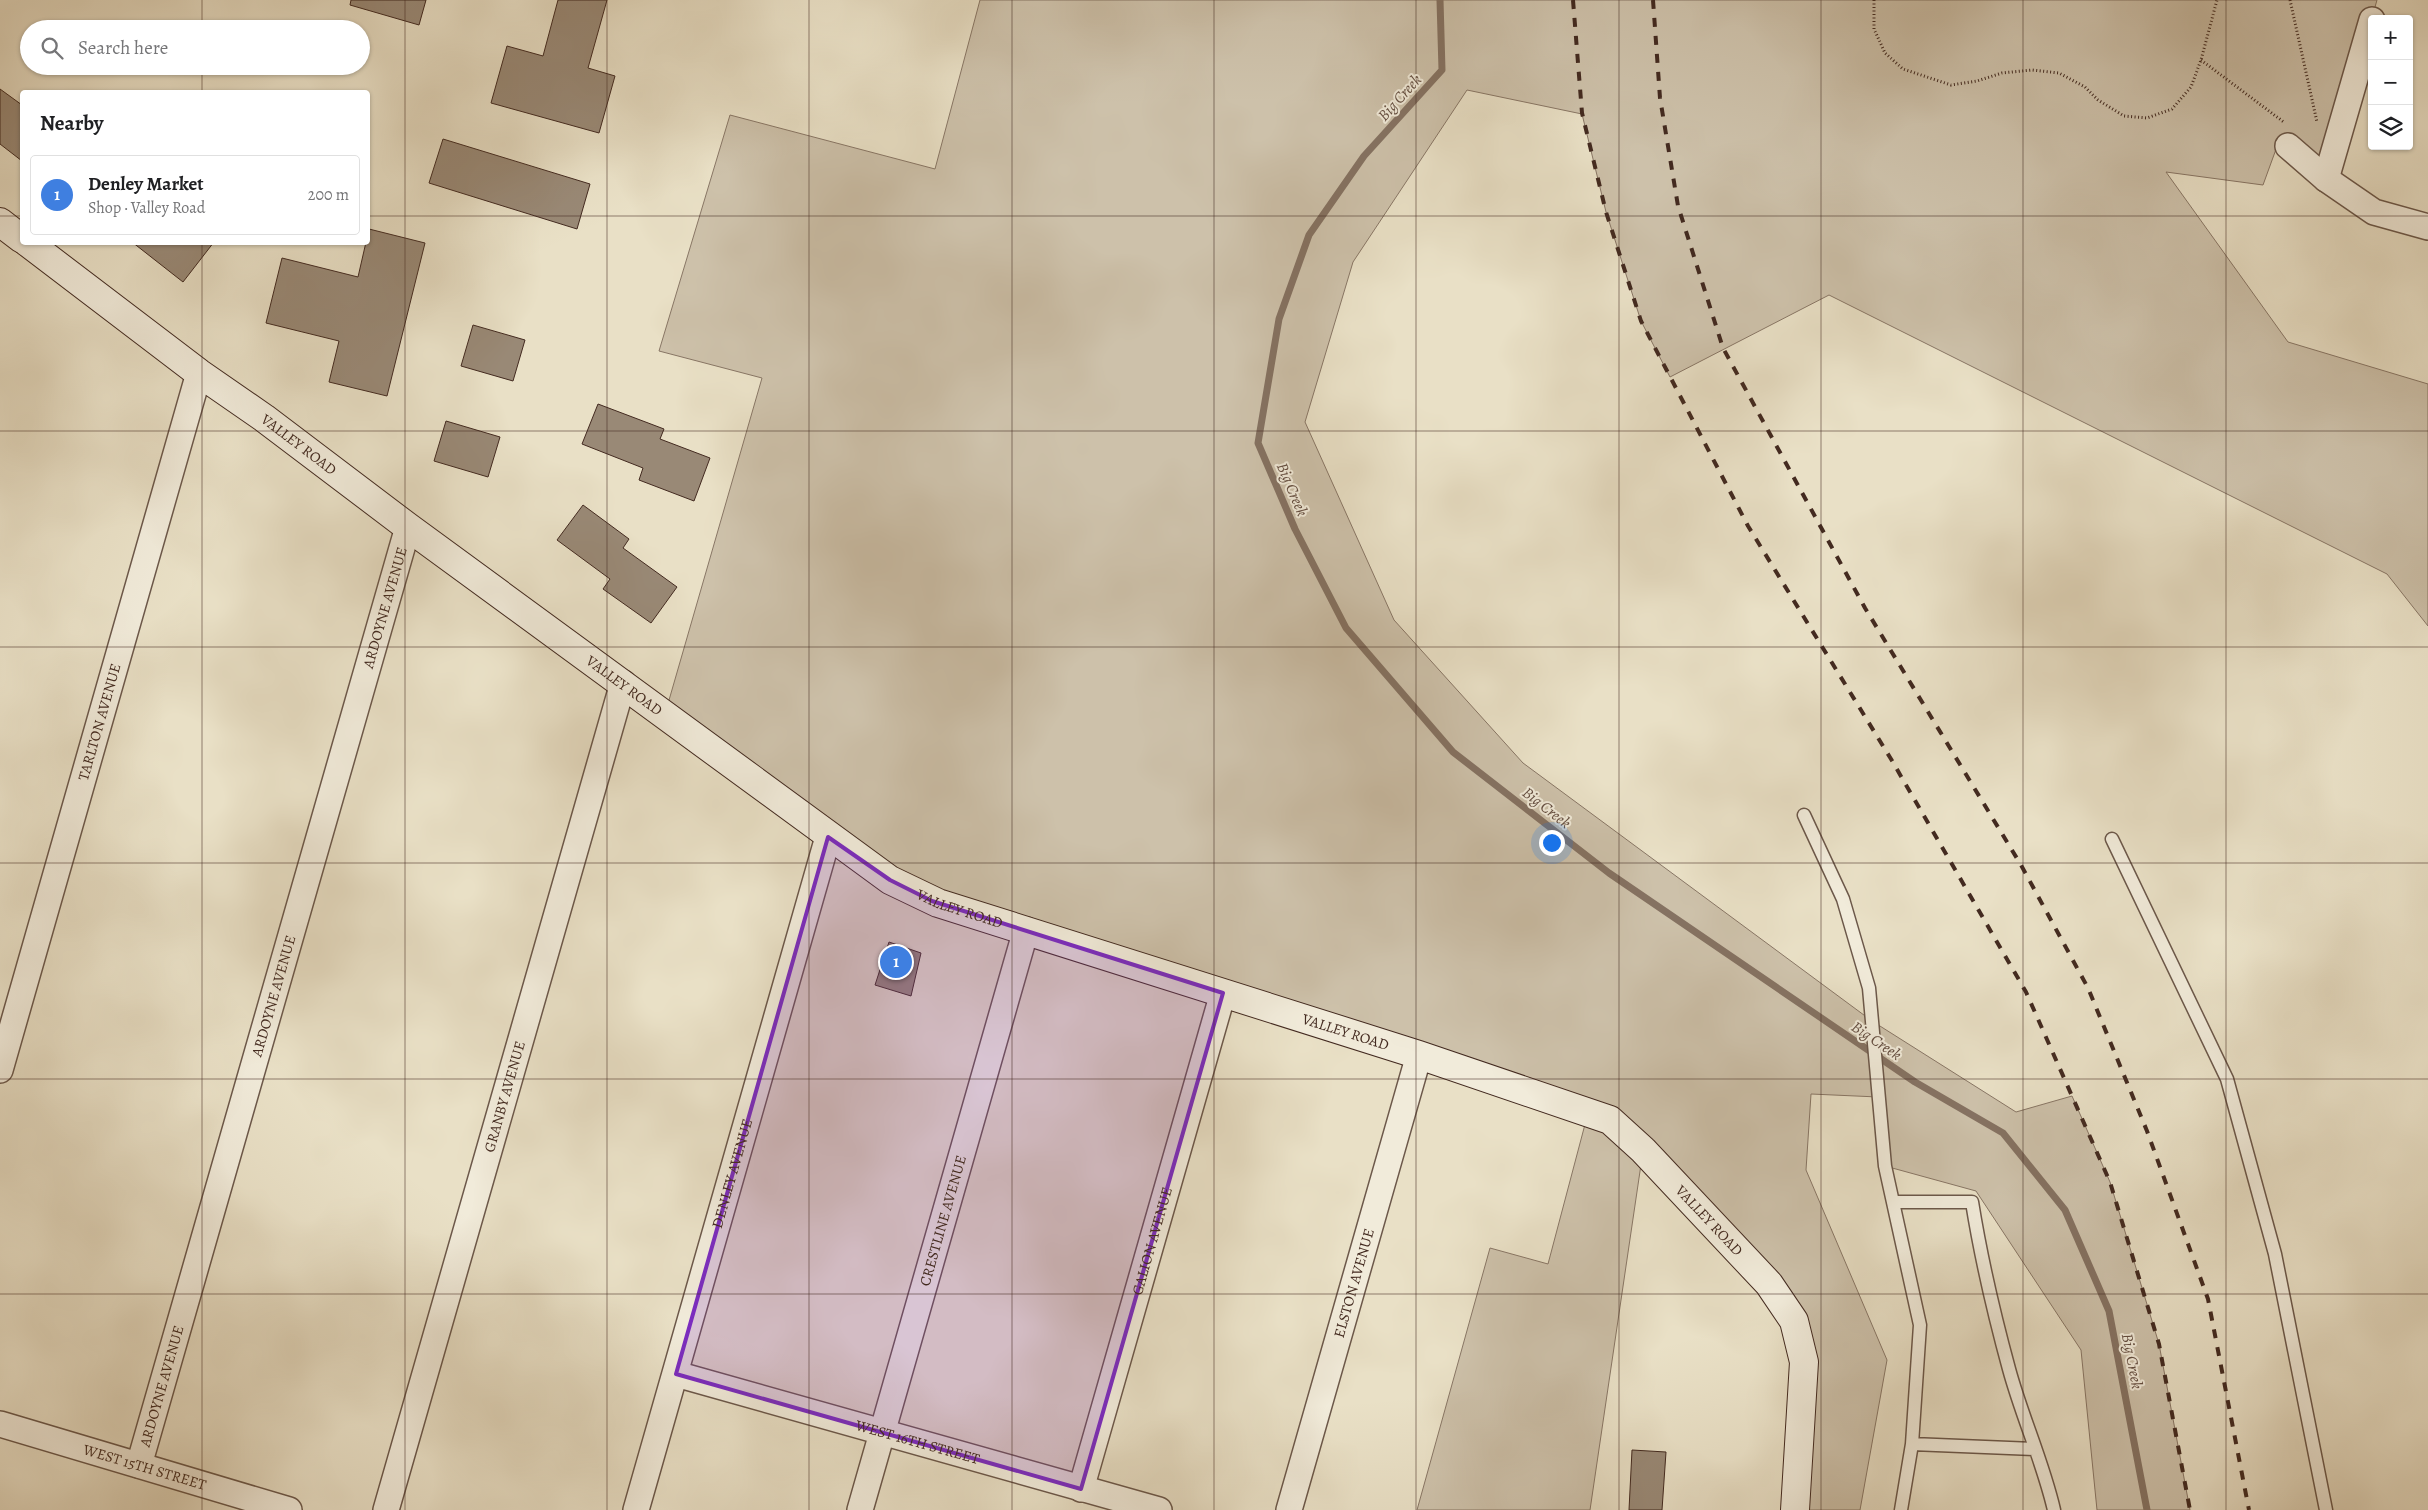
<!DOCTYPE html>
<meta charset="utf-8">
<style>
body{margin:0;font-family:Alegreya,serif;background:#f6f6f6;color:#202124}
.controls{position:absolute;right:15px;top:15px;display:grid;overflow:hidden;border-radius:5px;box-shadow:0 1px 4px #0004}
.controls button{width:45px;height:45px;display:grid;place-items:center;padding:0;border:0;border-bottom:1px solid #e0e0e0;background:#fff;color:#202124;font:25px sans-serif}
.you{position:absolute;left:1551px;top:842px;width:18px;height:18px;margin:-12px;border:4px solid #fff;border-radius:50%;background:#1a73e8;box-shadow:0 0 0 8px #1a73e833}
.badge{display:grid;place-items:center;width:32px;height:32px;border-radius:50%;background:#8f2418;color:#fff;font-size:16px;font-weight:700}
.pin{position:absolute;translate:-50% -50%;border:2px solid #fff;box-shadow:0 1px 5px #0006}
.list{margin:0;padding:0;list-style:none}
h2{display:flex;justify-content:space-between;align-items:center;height:65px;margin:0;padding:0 20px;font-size:21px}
h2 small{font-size:16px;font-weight:400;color:#757577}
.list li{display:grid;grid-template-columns:32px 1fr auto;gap:15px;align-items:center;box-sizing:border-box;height:80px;margin:0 10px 10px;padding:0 10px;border:1px solid #e0e0e0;border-radius:5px}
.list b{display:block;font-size:19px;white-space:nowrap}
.list p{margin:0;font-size:16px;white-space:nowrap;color:#757577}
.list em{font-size:16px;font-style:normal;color:#757577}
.icon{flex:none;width:28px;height:28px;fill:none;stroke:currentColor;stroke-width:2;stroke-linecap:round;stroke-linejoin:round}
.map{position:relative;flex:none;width:2428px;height:1510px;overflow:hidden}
.search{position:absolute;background:#fff;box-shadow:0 1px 4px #0004;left:20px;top:20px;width:350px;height:55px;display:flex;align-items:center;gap:12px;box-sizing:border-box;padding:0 18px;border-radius:28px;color:#757577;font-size:19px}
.panel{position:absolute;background:#fff;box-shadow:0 1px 4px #0004;left:20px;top:90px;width:350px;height:155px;border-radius:5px}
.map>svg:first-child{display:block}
.green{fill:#cdc1aa;stroke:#887665}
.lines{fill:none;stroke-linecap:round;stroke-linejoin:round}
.stream{stroke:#857262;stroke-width:7}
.building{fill:#998976;stroke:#432a20}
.lane-casing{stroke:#6c584a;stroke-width:15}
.street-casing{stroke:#6c584a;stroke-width:28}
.secondary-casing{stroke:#432a20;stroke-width:30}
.path{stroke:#432a20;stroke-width:3;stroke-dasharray:1 2.5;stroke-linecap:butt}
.lane{stroke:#f1ebda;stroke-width:12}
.street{stroke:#f1ebda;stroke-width:25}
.secondary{stroke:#f1ebda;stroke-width:28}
.rail{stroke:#432a20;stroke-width:4;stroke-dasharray:9 9;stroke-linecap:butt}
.marked{fill:#7b2cbf;fill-opacity:0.2;stroke:#7b2cbf;stroke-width:4;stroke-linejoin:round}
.grid{fill:none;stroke:#432a20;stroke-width:1;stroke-opacity:0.55}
.labels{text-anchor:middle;stroke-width:4;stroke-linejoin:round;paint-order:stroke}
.street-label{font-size:15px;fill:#432a20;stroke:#f1ebda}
.water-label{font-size:16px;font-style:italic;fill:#644e41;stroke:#f1ebda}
</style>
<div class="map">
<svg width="2428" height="1510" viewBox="0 0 2428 1510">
<rect width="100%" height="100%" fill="#e9e0c6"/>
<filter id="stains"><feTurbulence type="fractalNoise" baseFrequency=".004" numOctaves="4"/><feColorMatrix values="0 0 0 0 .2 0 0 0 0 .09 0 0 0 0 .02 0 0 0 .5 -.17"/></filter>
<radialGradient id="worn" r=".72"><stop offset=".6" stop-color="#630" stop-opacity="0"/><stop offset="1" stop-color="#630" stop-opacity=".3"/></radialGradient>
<!-- green -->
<path class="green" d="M980 0H2377L2326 179 2279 141 2263 185 2166 172 2288 342 2428 384V626L2387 574 1829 295 1670 377 1641 321 1606 212 1582 114 1467 90 1353 262 1305 422 1394 620 1523 763 1872 1021 2016 1112 2072 1096 2110 1182 2159 1344 2190 1510H2097L2081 1350 1976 1191 1885 1166 1878 1097 1811 1094 1806 1170 1887 1360 1860 1510H1795L1794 1321 1643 1151 1590 1510H1417L1490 1248 1548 1264 1588 1113 932 901 665 714 762 378 659 351 730 115 935 169Z"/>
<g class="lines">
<!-- stream -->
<path class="stream" d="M1440 0 1442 70 1364 156 1309 235 1279 319 1258 443 1295 529 1346 628 1453 752 1609 873 1915 1082 2003 1133 2065 1210 2109 1311 2147 1510"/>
</g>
<!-- building -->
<path class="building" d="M351 0H426L419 25 350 5Z
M558 0H607L588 68 615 76 599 133 491 103 507 46 543 56Z
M0 89 22 105V161L0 144Z
M443 139 590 184 577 229 429 183Z
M369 229 425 243 387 396 329 382 339 341 266 323 282 258 358 277Z
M132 242H214L183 282Z
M473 325 525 340 513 381 461 366Z
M598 404 664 429 660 439 710 458 694 501 639 480 643 468 582 444Z
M446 421 500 437 488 477 434 461Z
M583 505 629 539 623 548 677 587 651 623 603 589 610 579 557 540Z
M889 942 921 953 911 996 875 985Z
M1632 1450 1666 1452 1662 1510H1629Z"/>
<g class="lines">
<defs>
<path id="lane" d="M1804 815 1843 899 1869 988 1885 1166 1920 1325 1912 1444 1901 1510
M2112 839 2227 1079 2275 1254 2326 1510
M1893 1202H1972C1981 1258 1994 1314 2009 1369 2022 1417 2043 1462 2054 1510
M1912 1444 2034 1449"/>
<g id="street">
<path d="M2288 146 2326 179 2374 212 2428 227"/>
<path d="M2326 179 2372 20"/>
<path id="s1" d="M0 1070 199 373"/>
<path id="s2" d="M676 1374 1159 1510"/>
<path id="s3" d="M0 1424 289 1510"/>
<path id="s4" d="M139 1465 408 527"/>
<path id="s5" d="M1081 1489 1223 993"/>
<path id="s6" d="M386 1510 623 683"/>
<path id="s7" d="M636 1510 828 837"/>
<path id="s8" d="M860 1510 1026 930"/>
<path id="s9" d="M1289 1510 1419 1055"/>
</g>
<g id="secondary">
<path d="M0 222 22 239"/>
<path id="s10" d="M27 242 199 373 264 418 408 527 890 880 938 903 1419 1055 1610 1120 1643 1150 1769 1284 1794 1321 1804 1362 1795 1510"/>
</g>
</defs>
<!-- lane casing -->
<use href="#lane" class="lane-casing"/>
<!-- street casing -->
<use href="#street" class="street-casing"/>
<!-- secondary casing -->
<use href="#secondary" class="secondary-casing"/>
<!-- path -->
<path class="path" d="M1874 0V29L1885 53 1903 69 1951 85 1977 81 2002 73 2032 70 2059 73 2085 87 2098 100 2124 116 2147 118 2172 109 2191 87 2201 60 2217 0
M2290 0 2317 122
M2201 60 2285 123"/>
<!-- lane -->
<use href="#lane" class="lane"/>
<!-- street -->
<use href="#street" class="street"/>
<!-- secondary -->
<use href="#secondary" class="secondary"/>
<!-- rail -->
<path class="rail" d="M1573 0 1582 113 1606 212 1641 321 1748 526 1891 759 2026 992 2110 1182 2159 1344 2190 1510
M1653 0 1660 98 1678 206 1723 348 1865 608 2021 865 2088 988 2147 1131 2208 1299 2249 1510"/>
</g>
<!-- marked area -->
<path class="marked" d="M828 837 890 880 932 901 1223 993 1081 1489 676 1374Z"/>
<!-- grid -->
<path class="grid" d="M202 0V29M405 0V1510M607 0V1510M809 0V1510M1012 0V1510M1214 0V1510M1416 0V1510M1619 0V1510M1821 0V1510M2023 0V1510M2226 0V1510M202 66V92M0 216H22M368 216H2428M202 242V1510M0 431H2428M0 647H2428M0 863H2428M0 1079H2428M0 1294H2428"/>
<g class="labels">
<!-- street labels -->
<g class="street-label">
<text dy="5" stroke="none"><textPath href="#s10" startOffset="339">VALLEY ROAD</textPath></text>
<text dy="5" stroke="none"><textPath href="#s4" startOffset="892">ARDOYNE AVENUE</textPath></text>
<text dy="5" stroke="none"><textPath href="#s10" startOffset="744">VALLEY ROAD</textPath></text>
<text dy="5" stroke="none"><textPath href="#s1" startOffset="362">TARLTON AVENUE</textPath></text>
<text dy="5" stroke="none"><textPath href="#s10" startOffset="1149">VALLEY ROAD</textPath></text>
<text dy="5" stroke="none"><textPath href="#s4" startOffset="488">ARDOYNE AVENUE</textPath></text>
<text dy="5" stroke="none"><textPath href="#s10" startOffset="1554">VALLEY ROAD</textPath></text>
<text dy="5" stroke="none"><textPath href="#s6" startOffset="430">GRANBY AVENUE</textPath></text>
<text dy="5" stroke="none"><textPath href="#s7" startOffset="350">DENLEY AVENUE</textPath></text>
<text dy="5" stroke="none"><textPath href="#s8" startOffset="301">CRESTLINE AVENUE</textPath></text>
<text dy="5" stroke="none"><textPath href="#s10" startOffset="1974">VALLEY ROAD</textPath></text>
<text dy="5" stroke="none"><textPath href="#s5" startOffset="258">GALION AVENUE</textPath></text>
<text dy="5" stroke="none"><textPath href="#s9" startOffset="236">ELSTON AVENUE</textPath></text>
<text dy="5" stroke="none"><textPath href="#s4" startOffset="82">ARDOYNE AVENUE</textPath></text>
<text dy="5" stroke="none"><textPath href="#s2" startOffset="251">WEST 16TH STREET</textPath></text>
<text dy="5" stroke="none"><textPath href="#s3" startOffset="151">WEST 15TH STREET</textPath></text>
</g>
<!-- water labels -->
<g class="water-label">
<text transform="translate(1399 97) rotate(-48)" y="6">Big Creek</text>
<text transform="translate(1293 489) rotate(67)" y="6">Big Creek</text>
<text transform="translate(1547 807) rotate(38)" y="6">Big Creek</text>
<text transform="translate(1877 1040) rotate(34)" y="6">Big Creek</text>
<text transform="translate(2133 1361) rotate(79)" y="6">Big Creek</text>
</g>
</g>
<rect width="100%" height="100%" filter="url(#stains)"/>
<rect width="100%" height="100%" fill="url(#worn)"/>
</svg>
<div class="controls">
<button>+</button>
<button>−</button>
<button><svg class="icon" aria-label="layers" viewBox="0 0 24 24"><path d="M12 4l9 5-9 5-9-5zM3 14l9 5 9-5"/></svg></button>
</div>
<div class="you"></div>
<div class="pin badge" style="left:896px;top:962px;background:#3f7fe0">1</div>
<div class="search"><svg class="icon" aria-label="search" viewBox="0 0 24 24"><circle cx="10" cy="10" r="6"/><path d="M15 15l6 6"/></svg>Search here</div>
<section class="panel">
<h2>Nearby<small></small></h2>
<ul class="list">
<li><span class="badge" style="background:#3f7fe0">1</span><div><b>Denley Market</b><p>Shop · Valley Road</p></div><em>200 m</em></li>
</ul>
</section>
</div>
